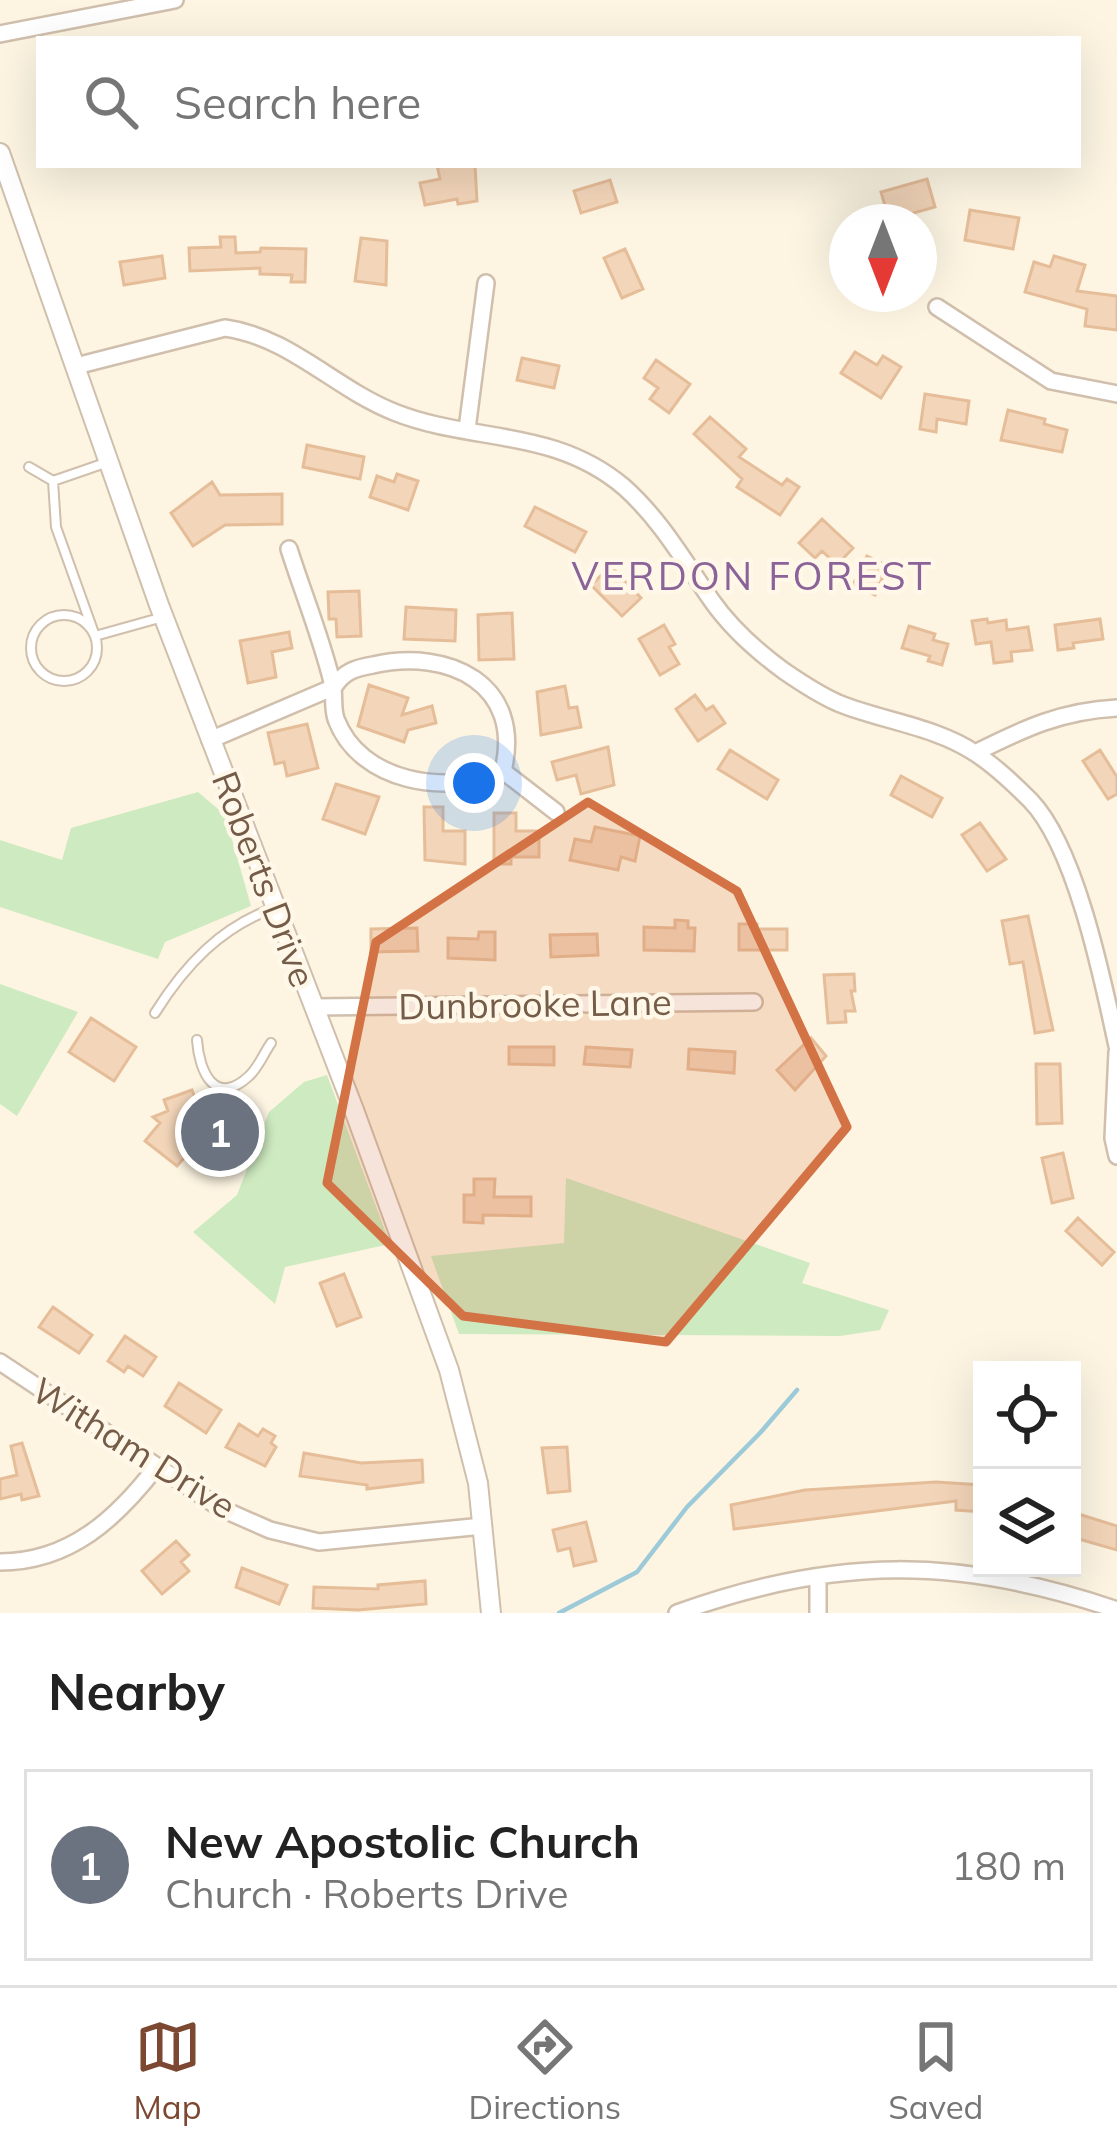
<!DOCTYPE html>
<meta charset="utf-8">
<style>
body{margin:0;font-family:Mulish,sans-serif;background:#f6f6f6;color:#222}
.controls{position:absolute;right:36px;bottom:36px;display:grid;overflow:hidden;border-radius:0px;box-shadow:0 12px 48px #0002}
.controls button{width:108px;height:108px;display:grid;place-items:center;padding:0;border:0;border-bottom:3px solid #e0e0e0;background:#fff;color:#222;font:60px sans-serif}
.compass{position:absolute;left:829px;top:204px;width:108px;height:108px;border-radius:50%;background:#fff;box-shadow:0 12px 48px #0002;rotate:180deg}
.you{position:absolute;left:474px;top:783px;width:42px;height:42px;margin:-30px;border:9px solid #fff;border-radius:50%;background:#1a73e8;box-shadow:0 0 0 18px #1a73e833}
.badge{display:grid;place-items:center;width:78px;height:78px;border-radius:50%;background:#7c4831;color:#fff;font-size:39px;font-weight:700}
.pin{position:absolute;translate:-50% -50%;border:6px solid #fff;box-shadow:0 3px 12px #0006}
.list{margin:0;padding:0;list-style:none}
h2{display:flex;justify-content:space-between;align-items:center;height:156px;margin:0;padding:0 48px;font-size:51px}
h2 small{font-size:39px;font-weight:400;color:#767676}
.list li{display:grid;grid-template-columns:78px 1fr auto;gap:36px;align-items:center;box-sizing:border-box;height:192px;margin:0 24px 24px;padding:0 24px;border:3px solid #e0e0e0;border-radius:0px}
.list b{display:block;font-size:45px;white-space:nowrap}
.list p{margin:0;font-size:39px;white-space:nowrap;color:#767676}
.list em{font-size:39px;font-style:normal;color:#767676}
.icon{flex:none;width:66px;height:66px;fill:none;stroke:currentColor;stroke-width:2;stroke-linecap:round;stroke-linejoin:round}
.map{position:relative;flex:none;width:1117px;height:1613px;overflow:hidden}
.search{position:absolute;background:#fff;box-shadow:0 12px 48px #0002;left:36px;right:36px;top:36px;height:132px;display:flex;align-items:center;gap:30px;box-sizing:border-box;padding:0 42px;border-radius:0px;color:#767676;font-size:45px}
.sheet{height:372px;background:#fff}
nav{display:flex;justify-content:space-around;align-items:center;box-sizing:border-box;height:168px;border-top:3px solid #e0e0e0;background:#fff;font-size:33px;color:#767676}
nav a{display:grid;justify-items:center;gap:6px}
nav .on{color:#7c4831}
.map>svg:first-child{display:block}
.green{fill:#ceeac0}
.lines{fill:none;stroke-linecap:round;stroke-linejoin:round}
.stream{stroke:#9ccad8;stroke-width:4.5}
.building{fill:#f3d5b9;stroke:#e6bd99;stroke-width:3}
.service-casing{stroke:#d0bfac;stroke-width:12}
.minor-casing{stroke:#d0bfac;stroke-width:20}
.tertiary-casing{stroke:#d0bfac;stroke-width:22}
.service{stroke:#fff;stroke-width:8}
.minor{stroke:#fff;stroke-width:15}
.tertiary{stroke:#fff;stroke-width:18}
.marked{fill:#d37245;fill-opacity:0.2;stroke:#d37245;stroke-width:9;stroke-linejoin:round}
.labels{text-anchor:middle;stroke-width:9;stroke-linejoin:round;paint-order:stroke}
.street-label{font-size:36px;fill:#755c48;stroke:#fff8e9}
.neighbourhood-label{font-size:39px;letter-spacing:3px;fill:#8b6398;stroke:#fff8e9}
</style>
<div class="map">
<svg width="1117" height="1613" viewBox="0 0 1117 1613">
<rect width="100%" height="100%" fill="#fdf5e2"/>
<!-- green -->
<path class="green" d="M198 792 225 815 251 906 165 942 158 959 0 907V840L62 860 71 828Z
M0 984 78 1012 17 1116 0 1104Z
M327 1075 390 1244 285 1267 275 1304 193 1232 237 1195 269 1112 304 1082Z
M566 1178 810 1263 802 1283 889 1310 880 1330 840 1336 459 1334 431 1256 564 1243Z"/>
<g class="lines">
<!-- stream -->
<path class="stream" d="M559 1613 637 1572 687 1507 760 1433 797 1390"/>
</g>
<!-- building -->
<path class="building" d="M437 165H475L477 201 458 204 457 199 425 205 420 183 440 179Z
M927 179 935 207 889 220 881 192Z
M610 180 617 202 581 213 574 191Z
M970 210 1019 218 1013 249 965 240Z
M220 237H235L236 253 260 252 261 248 306 249 305 282H291L292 275 260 274V268L190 271 189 248 221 247Z
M361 238 387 241 386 285 355 281Z
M625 249 643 289 622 298 604 258Z
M162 256 165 278 124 285 120 262Z
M1054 256 1085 265 1077 291 1117 296V330L1085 326 1087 309 1025 292 1034 262 1050 267Z
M855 352 877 365 883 356 901 367 881 398 841 373Z
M522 358 559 366 554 388 517 380Z
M656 360 690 384 669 413 650 399 658 388 644 378Z
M925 394 969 401 966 424 937 419 936 432 920 429Z
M1008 410 1045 419 1044 424 1067 430 1062 452 1001 440Z
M710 417 746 449 739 457 782 485 787 479 799 487 780 515 737 487 742 479 694 434Z
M307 445 364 457 360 479 303 467Z
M397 474 418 481 408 510 370 497 377 476 394 482Z
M212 482 220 495 282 494V524L225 525 193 546 171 513Z
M535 507 586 532 575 552 525 526Z
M822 519 853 548 837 565 822 551 815 558 799 543Z
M867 556 888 566 875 595 853 585Z
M611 566 641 598 622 616 591 585Z
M359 591 361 636 337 637 336 619H329L328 592Z
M406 607 456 610 455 641 404 639Z
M512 613 514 659 479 660 478 615Z
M987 619 988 623 1006 620 1007 630 1028 627 1032 650 1011 652 1012 661 994 663 991 642 976 644 972 621Z
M1100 619 1103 639 1073 643 1074 648 1058 650 1055 625Z
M664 625 675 644 669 647 679 664 660 675 639 639Z
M909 626 935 634 933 640 948 644 942 665 928 661 930 656 902 648Z
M289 632 292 648 272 652 276 677 248 683 240 641Z
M369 685 408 698 402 715 432 706 436 723 408 730 404 742 358 726Z
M565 686 569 708 577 707 581 727 541 735 537 692Z
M695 695 706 710 713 706 725 723 698 741 676 709Z
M307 724 318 768 287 776 284 762 275 764 268 733Z
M608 747 614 785 581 794 576 775 557 780 552 762Z
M730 750 778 780 767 799 718 769Z
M1100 750 1117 777V794L1108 799 1083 761Z
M901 776 942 798 932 817 891 795Z
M336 784 379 797 365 834 323 819Z
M424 807H443V831H465V864L425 860Z
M494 813H516V831H539V857H511V864H494Z
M980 823 1006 859 987 871 962 835Z
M595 827 640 836 635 861 621 857 618 870 570 860 575 839 591 842Z
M1028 916 1053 1030 1035 1033 1023 962 1010 964 1002 921Z
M675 920 688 921V928H695L694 951 644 950V927L675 928Z
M739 924H757V929H787V950H739Z
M417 928 418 951 371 952V929Z
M479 932H495V960L448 958V938L478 939Z
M597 934 598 955 551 957 550 935Z
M854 974 855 991H851L855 1011H845L846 1022 828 1023 824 975Z
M91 1018 136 1047 114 1081 69 1052Z
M811 1038 826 1056 795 1090 777 1070Z
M509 1047H554V1065L509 1064Z
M586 1047 632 1050 630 1067 584 1064Z
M689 1049 735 1052 734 1073 688 1069Z
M1036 1064H1060L1062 1123 1037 1124Z
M192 1090 196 1101 208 1099 207 1112 247 1119 226 1175 191 1150 177 1166 145 1141 160 1123 153 1117 168 1111 164 1100Z
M1063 1153 1073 1198 1052 1203 1042 1158Z
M474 1179H495L494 1197H531V1216L483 1215V1223L464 1222V1195H474Z
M1078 1218 1114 1252 1102 1265 1066 1231Z
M344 1274 361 1317 337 1326 320 1283Z
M53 1307 92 1335 79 1353 39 1327Z
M125 1336 156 1357 143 1376 128 1366 124 1372 108 1361Z
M179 1383 221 1410 206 1433 165 1406Z
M239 1424 258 1436 263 1429 275 1436 271 1443 276 1447 265 1466 226 1447Z
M22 1443 39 1496 22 1500 21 1494 0 1499V1479L17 1475 11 1446Z
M567 1447 570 1491 548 1493 542 1448Z
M304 1453 361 1463 422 1460 423 1482 367 1489V1485L300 1476Z
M936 1482 982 1485V1512L956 1510V1501L734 1529 731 1505 805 1490Z
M1072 1512 1117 1526V1550L1072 1537Z
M586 1522 596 1561 574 1566 570 1548 558 1551 553 1530Z
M176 1541 189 1555 181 1562 189 1571 162 1594 142 1571Z
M242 1568 287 1585 279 1604 236 1587Z
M425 1581 426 1604 358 1610 313 1608 314 1587 378 1589V1585Z"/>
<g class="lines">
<defs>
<path id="service" d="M29 467 53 481 108 462
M53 481 56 527 95 636 163 617
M31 648a33 33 0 1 1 66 0a33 33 0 1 1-66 0Z
M155 1013C185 965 221 927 274 908
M197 1040C199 1071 215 1108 249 1076 258 1068 264 1053 271 1043"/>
<path id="minor" d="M0 34 175 0
M937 307 1051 381 1117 394
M76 366 225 328C290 337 334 388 394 412 471 443 553 427 624 487 661 520 684 561 712 601 731 628 758 652 784 671 800 682 820 695 838 703 882 721 934 726 975 753 994 765 1014 784 1030 800 1076 847 1103 981 1117 1046
M467 429 486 283
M210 740 334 687C344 671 356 668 373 665 449 648 524 684 503 771 447 796 360 783 336 719 332 707 335 694 332 682 321 637 303 593 289 549
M975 753C1025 728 1061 711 1117 708
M503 771 556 812
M315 1007 754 1002
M1117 1052 1113 1138 1117 1156
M0 1362 220 1508 270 1530 319 1542 483 1526
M0 1562C70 1562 117 1518 157 1466
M818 1578V1613
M677 1613C834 1556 959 1556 1117 1610"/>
<path id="tertiary" d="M0 153 159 605 354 1110 449 1370 478 1483 491 1613"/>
</defs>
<!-- service casing -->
<use href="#service" class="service-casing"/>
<!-- minor casing -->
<use href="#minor" class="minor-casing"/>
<!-- tertiary casing -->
<use href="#tertiary" class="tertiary-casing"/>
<!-- service -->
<use href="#service" class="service"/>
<!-- minor -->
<use href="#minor" class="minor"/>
<!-- tertiary -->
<use href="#tertiary" class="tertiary"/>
</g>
<!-- marked area -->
<path class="marked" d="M588 802 737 891 847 1127 666 1342 463 1316 327 1183 376 942Z"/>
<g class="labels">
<!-- street labels -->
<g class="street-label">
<text transform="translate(264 879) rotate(69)" y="13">Roberts Drive</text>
<text transform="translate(535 1004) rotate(-1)" y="13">Dunbrooke Lane</text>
<text transform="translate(134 1448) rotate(32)" y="13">Witham Drive</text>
</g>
<!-- neighbourhood labels -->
<g class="neighbourhood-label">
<text x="753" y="590">VERDON FOREST</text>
</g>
</g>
</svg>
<div class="controls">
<button><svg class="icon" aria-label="locate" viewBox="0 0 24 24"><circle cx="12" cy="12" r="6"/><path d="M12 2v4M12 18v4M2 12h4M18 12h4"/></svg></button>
<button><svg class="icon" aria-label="layers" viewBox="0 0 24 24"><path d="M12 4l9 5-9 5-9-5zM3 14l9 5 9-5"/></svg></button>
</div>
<svg class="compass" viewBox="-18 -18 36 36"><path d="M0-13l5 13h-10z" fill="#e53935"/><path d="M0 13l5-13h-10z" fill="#767676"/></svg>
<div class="you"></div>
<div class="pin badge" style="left:220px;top:1132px;background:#6b7280">1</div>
<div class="search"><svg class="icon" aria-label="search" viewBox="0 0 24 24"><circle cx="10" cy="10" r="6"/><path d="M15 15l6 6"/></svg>Search here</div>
</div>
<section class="sheet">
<h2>Nearby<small></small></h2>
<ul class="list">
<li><span class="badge" style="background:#6b7280">1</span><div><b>New Apostolic Church</b><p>Church · Roberts Drive</p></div><em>180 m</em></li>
</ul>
</section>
<nav>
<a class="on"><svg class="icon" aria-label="map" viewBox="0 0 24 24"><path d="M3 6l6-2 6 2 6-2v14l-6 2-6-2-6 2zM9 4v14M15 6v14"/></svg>Map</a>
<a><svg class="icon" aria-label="directions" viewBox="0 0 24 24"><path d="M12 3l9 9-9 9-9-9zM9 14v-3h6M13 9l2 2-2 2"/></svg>Directions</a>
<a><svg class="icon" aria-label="saved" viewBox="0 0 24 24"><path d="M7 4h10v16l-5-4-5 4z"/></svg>Saved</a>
</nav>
